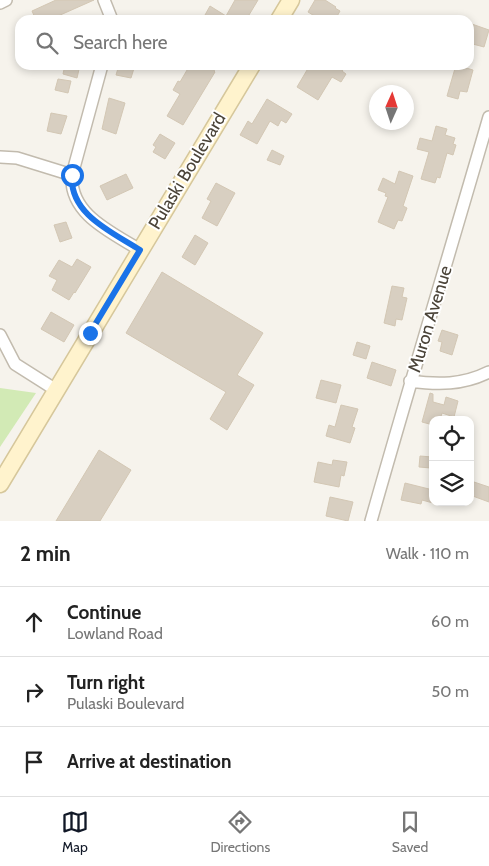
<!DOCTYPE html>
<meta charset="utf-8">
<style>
body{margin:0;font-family:Cabin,sans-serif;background:#f2f2f2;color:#222}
.controls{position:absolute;right:15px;bottom:15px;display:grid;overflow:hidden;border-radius:10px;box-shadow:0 2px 8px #0003}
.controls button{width:45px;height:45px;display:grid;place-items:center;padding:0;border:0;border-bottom:1px solid #e0e0e0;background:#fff;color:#222;font:25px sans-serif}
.compass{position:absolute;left:369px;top:85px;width:45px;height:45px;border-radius:50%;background:#fff;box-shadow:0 2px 8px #0003;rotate:3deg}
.stop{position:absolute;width:15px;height:15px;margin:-11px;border:4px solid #1a73e8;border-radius:50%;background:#fff}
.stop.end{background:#1a73e8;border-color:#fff;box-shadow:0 1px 5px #0008}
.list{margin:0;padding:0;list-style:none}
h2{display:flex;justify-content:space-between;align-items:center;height:65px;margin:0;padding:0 20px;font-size:21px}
h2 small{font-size:16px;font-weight:400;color:#767676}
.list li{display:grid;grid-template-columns:32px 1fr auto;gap:15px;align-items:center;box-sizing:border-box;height:70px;padding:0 20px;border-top:1px solid #e0e0e0}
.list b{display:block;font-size:19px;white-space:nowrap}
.list p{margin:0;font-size:16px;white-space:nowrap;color:#767676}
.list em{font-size:16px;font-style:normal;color:#767676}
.icon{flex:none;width:28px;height:28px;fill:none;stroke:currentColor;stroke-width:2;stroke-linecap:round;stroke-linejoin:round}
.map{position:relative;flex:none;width:489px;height:521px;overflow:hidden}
.search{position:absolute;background:#fff;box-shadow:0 2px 8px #0003;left:15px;right:15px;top:15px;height:55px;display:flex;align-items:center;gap:12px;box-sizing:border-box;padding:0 18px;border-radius:15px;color:#767676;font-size:19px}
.sheet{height:275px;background:#fff}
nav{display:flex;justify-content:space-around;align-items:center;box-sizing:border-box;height:70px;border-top:1px solid #e0e0e0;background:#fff;font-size:14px;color:#767676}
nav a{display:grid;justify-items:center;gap:2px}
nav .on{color:#111827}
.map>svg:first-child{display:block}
.green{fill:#d2eab5}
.building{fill:#d8cfc1;stroke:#d3c7b4}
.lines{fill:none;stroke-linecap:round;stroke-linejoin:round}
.street-casing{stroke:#c2bbae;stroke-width:14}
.secondary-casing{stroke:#d6c79b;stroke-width:19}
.street{stroke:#fff;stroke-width:11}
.secondary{stroke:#fff3cd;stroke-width:16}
.route{stroke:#1a73e8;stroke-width:6}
.labels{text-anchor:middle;stroke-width:4;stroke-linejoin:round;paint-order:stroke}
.street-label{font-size:18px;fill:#4b4439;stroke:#fff}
</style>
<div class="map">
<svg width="489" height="521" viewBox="0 0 489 521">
<rect width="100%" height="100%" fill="#f6f3ec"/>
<!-- green -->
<path class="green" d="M0 388 36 393 0 447Z"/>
<!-- building -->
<path class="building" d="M56 0H94L49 20H36L32 11Z
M235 0H258L246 20H213L205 15 210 6 226 16Z
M315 0H325L336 7 335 8 340 11 335 20H321L308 12Z
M469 23 489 30 484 47 469 43Z
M65 65H80L77 78 63 74Z
M119 65H135L131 78 116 75Z
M190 65H217L214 71 215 72 183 125 167 116 180 94 173 90 178 81 180 82Z
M310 65H346L342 71 346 74 341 82 332 77 318 100 297 87Z
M456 65 473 70 467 92 460 91 458 99 447 96Z
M58 79 71 81 68 93 55 90Z
M109 98 125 103 116 134 102 129Z
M267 99 292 114 286 123 281 120 278 126 270 121 257 144 240 135 248 121 252 124Z
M51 113 67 116 61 134 47 131Z
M436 126 447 129 445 135 455 138 453 144 456 145 453 155 447 153 440 178 437 177 435 183 421 179 429 152 417 149 420 138 432 141Z
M160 134 175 143 165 159 153 152 156 147 153 145Z
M272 150 284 156 280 165 267 160Z
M399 171 413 176 403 206 407 208 402 221 398 220 394 229 378 222 388 197 385 196 386 193 378 190 383 178 395 184Z
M126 174 133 188 107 200 100 186Z
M216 183 235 193 217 226 202 218 211 201 207 199Z
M66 222 72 238 60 242 54 225Z
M195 235 208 243 195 265 182 257Z
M77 259 91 267 75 293 74 292 69 300 52 290 57 280 49 276 59 260 72 267Z
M162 272 263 333 237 375 254 385 227 430 210 419 226 392 126 333Z
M392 286 404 288 402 297 407 298 402 320 396 319 395 326 384 323Z
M51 312 74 325 64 342 41 329Z
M442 330 458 335 452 355 440 351 442 342 438 341Z
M357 342 370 346 366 359 353 355Z
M372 362 396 370 391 386 367 378Z
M321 380 341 385 336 403 316 398Z
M430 393 433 394V402L444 405 446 397 458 401 454 417 442 413 440 420H433V425L422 422Z
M341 405 358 409 352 427 355 428 350 443 326 436 329 425 335 427Z
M99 450 131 470 100 521H56Z
M420 456 432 457 431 468 419 467Z
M333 460 347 462 344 476 341 475 339 487 314 482 318 462 332 465Z
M474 482 489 487V502L470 495V483L473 484Z
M405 483 433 490V503L422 500 421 504 401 500Z
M330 497 353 502 348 521 326 516Z"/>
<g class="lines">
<defs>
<path id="street" d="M104 0 112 20
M0 3 6 0
M102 65 72 175C69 214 111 232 140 250
M0 157 17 158 72 175
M0 335 15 364 56 390
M410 381C438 385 463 385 489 372
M371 521C409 386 450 252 489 117"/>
<path id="secondary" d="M279 20 291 0
M0 484 252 65"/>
</defs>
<!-- street casing -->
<use href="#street" class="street-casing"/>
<!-- secondary casing -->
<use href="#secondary" class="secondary-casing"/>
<!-- street -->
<use href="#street" class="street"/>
<!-- secondary -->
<use href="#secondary" class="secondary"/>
</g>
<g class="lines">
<!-- route -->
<path class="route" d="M72 175C69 214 112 232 140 250L90 333"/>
</g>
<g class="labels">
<!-- street labels -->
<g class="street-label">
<text transform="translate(187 171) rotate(-59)" y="6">Pulaski Boulevard</text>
<text transform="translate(430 319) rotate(-73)" y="6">Muron Avenue</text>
</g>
</g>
</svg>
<div class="controls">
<button><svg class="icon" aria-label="locate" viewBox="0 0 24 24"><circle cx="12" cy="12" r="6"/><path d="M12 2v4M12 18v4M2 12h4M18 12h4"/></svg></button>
<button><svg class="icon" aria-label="layers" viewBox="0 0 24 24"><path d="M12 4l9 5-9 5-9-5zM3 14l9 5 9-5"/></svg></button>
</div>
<svg class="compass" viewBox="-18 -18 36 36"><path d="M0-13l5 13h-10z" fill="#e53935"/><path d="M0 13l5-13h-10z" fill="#767676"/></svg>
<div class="stop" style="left:72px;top:175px"></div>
<div class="stop end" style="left:90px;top:333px"></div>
<div class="search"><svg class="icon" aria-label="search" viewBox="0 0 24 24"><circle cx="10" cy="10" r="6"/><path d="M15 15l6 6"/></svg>Search here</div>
</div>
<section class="sheet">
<h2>2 min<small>Walk · 110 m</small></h2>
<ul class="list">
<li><svg class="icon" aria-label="ahead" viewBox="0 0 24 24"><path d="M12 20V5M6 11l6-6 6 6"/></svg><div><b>Continue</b><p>Lowland Road</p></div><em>60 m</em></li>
<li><svg class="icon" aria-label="right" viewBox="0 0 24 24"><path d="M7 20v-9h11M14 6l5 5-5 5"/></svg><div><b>Turn right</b><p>Pulaski Boulevard</p></div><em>50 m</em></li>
<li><svg class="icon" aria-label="arrive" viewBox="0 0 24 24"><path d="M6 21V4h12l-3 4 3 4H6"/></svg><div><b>Arrive at destination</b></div></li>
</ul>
</section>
<nav>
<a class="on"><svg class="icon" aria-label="map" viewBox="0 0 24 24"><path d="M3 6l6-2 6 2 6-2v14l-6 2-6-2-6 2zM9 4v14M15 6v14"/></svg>Map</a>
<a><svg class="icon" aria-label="directions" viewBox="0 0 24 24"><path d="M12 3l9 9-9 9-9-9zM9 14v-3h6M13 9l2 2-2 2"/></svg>Directions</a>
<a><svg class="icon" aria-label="saved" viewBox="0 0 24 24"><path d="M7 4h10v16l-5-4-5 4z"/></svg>Saved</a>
</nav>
